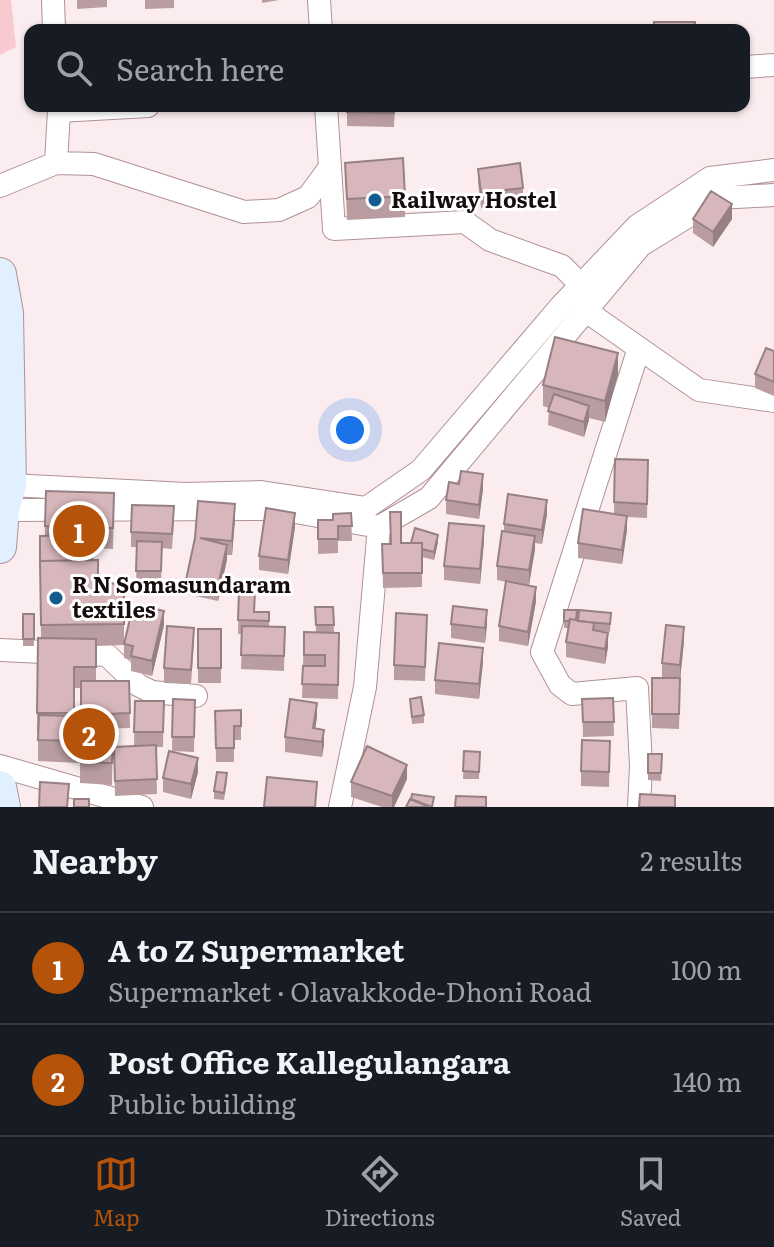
<!DOCTYPE html>
<meta charset="utf-8">
<style>
body{margin:0;font-family:Literata,serif;background:#242831;color:#f1f3f6}
.you{position:absolute;left:350px;top:430px;width:28px;height:28px;margin:-20px;border:6px solid #fff;border-radius:50%;background:#1a73e8;box-shadow:0 0 0 12px #1a73e833}
.badge{display:grid;place-items:center;width:52px;height:52px;border-radius:50%;background:#b45309;color:#fff;font-size:26px;font-weight:700}
.pin{position:absolute;translate:-50% -50%;border:4px solid #fff;box-shadow:0 2px 8px #0006}
.list{margin:0;padding:0;list-style:none}
h2{display:flex;justify-content:space-between;align-items:center;height:104px;margin:0;padding:0 32px;font-size:34px}
h2 small{font-size:26px;font-weight:400;color:#9ea1a6}
.list li{display:grid;grid-template-columns:52px 1fr auto;gap:24px;align-items:center;box-sizing:border-box;height:112px;padding:0 32px;border-top:2px solid #363941}
.list b{display:block;font-size:30px;white-space:nowrap}
.list p{margin:0;font-size:26px;white-space:nowrap;color:#9ea1a6}
.list em{font-size:26px;font-style:normal;color:#9ea1a6}
.icon{flex:none;width:44px;height:44px;fill:none;stroke:currentColor;stroke-width:2;stroke-linecap:round;stroke-linejoin:round}
.map{position:relative;flex:none;width:774px;height:807px;overflow:hidden}
.search{position:absolute;background:#171b24;box-shadow:0 2px 6px #0004;left:24px;right:24px;top:24px;height:88px;display:flex;align-items:center;gap:20px;box-sizing:border-box;padding:0 28px;border-radius:16px;color:#9ea1a6;font-size:30px}
.sheet{height:328px;background:#171b24}
nav{display:flex;justify-content:space-around;align-items:center;box-sizing:border-box;height:112px;border-top:2px solid #363941;background:#171b24;font-size:22px;color:#9ea1a6}
nav a{display:grid;justify-items:center;gap:4px}
nav .on{color:#b45309}
.map>svg:first-child{display:block}
.park{fill:#f8c9cf}
.lines{fill:none;stroke-linecap:round;stroke-linejoin:round}
.canal{stroke:#8fc0ed;stroke-width:20}
.minor-casing{stroke:#b09195;stroke-width:24}
.secondary-casing{stroke:#b09195;stroke-width:34}
.minor{stroke:#fff;stroke-width:22}
.secondary{stroke:#e0f0ff;stroke-width:32}
.wall{fill:#b99da1;fill-rule:evenodd}
.shaded-wall{fill:#968083}
.building{fill:#d7b7bb;stroke:#968083;stroke-width:2}
.poi-dot{fill:#145b8f;stroke:#fff;stroke-width:3}
.labels{text-anchor:middle;stroke-width:6;stroke-linejoin:round;paint-order:stroke}
.poi-label{font-size:22px;font-weight:bold;fill:#160c0d;stroke:#fff;text-anchor:start}
</style>
<div class="map">
<svg width="774" height="807" viewBox="0 0 774 807">
<rect width="100%" height="100%" fill="#fbedef"/>
<!-- park -->
<path class="park" d="M0 0H11L16 47 0 55Z"/>
<g class="lines">
<!-- canal -->
<path class="canal" d="M501 396 548 337"/>
<defs>
<path id="minor" d="M53 0 54 30
M319 0 321 30
M744 67 774 65
M58 106 59 111 148 106
M326 106 334 229 465 222 490 240 562 266 581 285
M56 163 94 164 244 212 279 210 308 197 330 167
M0 186 56 163 59 111
M586 311 699 390 774 401
M639 348 542 652 560 685 572 694 637 688 641 766 639 807
M10 485 186 494 261 492 366 508 421 470 561 306 637 226 710 178 774 170
M3 510 279 509 379 527 429 498 641 245 718 198 774 195
M0 650 107 655 138 685 152 692 196 696
M0 766 142 807
M340 807 365 687 379 527"/>
<path id="secondary" d="M0 274 7 313 10 485 3 510 0 547
M0 787 4 807"/>
</defs>
<!-- minor casing -->
<use href="#minor" class="minor-casing"/>
<!-- secondary casing -->
<use href="#secondary" class="secondary-casing"/>
<!-- minor -->
<use href="#minor" class="minor"/>
<!-- secondary -->
<use href="#secondary" class="secondary"/>
</g>
<!-- wall -->
<path class="wall" d="M77 0H107V7L77 9Z
M145 0H174V8L145 9Z
M262 0H279L262 3Z
M347 106H395L394 127 347 126Z
M345 163 405 196V217L347 220Z
M478 169 523 188V202L481 208 478 183Z
M693 219H732L713 247 693 233Z
M774 351V396L755 388V374Z
M618 374 605 422 589 418 584 437 548 425 549 408 543 406V385Z
M615 459 648 460 647 518 627 517V530L622 564 578 558V543L614 514Z
M483 489 479 519 446 514V500Z
M46 491 114 493 113 549 91 548 92 560 98 584 124 583V644L164 625 152 676 131 671V660L124 658V645L96 646V681H129L130 728 98 729V731H113L112 785 80 783V763L38 761V734H37V713L41 638 40 536H45ZM74 688H81V716H74Z
M351 513 352 541H338V553L318 554V520H333Z
M547 514 542 544 535 543 529 585 509 582 536 601 528 646 499 641V626L506 582 497 580V566L504 532V524Z
M235 519 232 555H227L218 601 186 594V580L195 538Z
M174 521 172 549 162 548 161 586 136 585 137 547H131V532Z
M295 527 288 574 259 570V556Z
M484 541 480 584 444 580V566Z
M438 542 434 560 422 557V587L383 588 382 544Z
M239 590 255 612H269V627H285L284 671 241 669 242 634H238Z
M315 607H333L334 632 339 633 338 699 302 698 304 632H316Z
M564 610 576 620 611 613 610 632 597 631 608 647 605 664 566 657V642L568 628H564Z
M23 614H34V646H23Z
M451 624H487L485 643 451 638Z
M198 629H221V683H198Z
M427 629 425 681 394 680V665Z
M684 641 680 680 679 729 652 728V678H662V663Z
M194 642 191 684 164 683V668Z
M483 662 479 699 435 694V680Z
M613 698 614 736 583 737 582 699Z
M173 699 195 700 194 752 172 751Z
M410 699 424 715V723L412 724Z
M135 701H164L163 747H156L157 794 115 796 114 747 134 746Z
M241 710V740H234V762H216L215 711Z
M317 717 315 728 324 744 322 757 285 752V737Z
M610 741 609 787 581 786V771Z
M464 751 480 752 479 779H463Z
M648 754H662L661 781 648 780Z
M198 772 191 799 163 792V778Z
M407 779 394 807H382L351 797V782Z
M227 781 224 800 214 799V791Z"/>
<!-- shaded-wall -->
<path class="shaded-wall" d="M732 204V219L713 247V232Z
M618 353V374L605 422V401Z
M589 406V420L584 437V422Z
M483 474V489L479 519V505Z
M547 500V514L542 544V530Z
M235 504V519L232 555V541Z
M295 513V527L288 574V560Z
M627 516V530L622 564V550Z
M484 526V541L480 584V569Z
M438 535V542L434 560V552Z
M535 536V550L529 585V570Z
M227 545V560L218 601V586Z
M536 587V601L528 646V632Z
M487 610V624L485 643V628Z
M164 611V625L152 676V661Z
M684 627V641L680 680 679 729 680 665Z
M608 633V647L605 664V649Z
M483 648V662L479 699V684Z
M317 703V717L313 743V728Z
M324 730V744L322 757V742Z
M198 758V772L191 799V784Z
M407 765V779L394 807H392V796Z"/>
<!-- building -->
<path class="building" d="M654 22H695V30H654Z
M347 106H394V113L347 112Z
M403 158 405 196 347 199 345 163Z
M520 163 523 188 481 193 478 169Z
M711 191 732 204 713 232 693 219Z
M555 337 618 353 605 401 543 385Z
M766 348 774 351V382L755 374Z
M554 394 589 406 584 422 548 411Z
M615 459 648 460 647 504 614 502Z
M461 471 483 474 479 505 446 500 449 482 459 484Z
M46 491 114 493 113 528 45 526Z
M508 494 547 500 542 530 504 524Z
M198 501 235 504 232 541 200 538 227 545 218 586 186 580 195 538Z
M132 505 174 506 172 534 131 532Z
M266 508 295 513 288 560 259 556Z
M583 509 627 516 622 550 578 543Z
M390 512H401V543H422V573H383L382 544H391Z
M351 513 352 526H338V539H318V520H333V514Z
M449 523 484 526 480 569 444 566Z
M415 528 438 535 434 552 422 549V543H411Z
M502 531 535 536 529 570 497 566Z
M91 535 92 560 40 561V565V536Z
M137 541 162 542 161 571H136Z
M98 560V584L124 583V624L41 625 40 561Z
M506 581 536 587 528 632 499 626Z
M239 590 255 591 254 612H269V621L238 620Z
M139 605 164 611 152 661 131 656 133 646 124 644 130 619 135 620Z
M453 606 487 610 485 628 451 624Z
M315 607H333L334 625H316Z
M564 610H577L576 620 570 619 569 621H564Z
M579 610 611 613 610 624 578 621Z
M396 613 427 615 425 667 394 665Z
M23 614H34V639H23Z
M570 619 594 623 593 630 608 633 605 649 566 642Z
M666 625 684 627 680 665 662 663Z
M167 626 194 628 191 670 164 668Z
M242 626 285 627 284 656 241 655Z
M198 629H221V668H198Z
M304 632 339 633 338 685 302 684 303 666H325V655H304Z
M38 638 96 639V667H74V713H37Z
M439 643 483 648 479 684 435 680Z
M652 678H680L679 714H652Z
M81 681H129L130 713 81 715Z
M421 697 424 715 412 717 410 699Z
M613 698 614 722H583L582 699Z
M173 699 195 700 194 737H172Z
M290 699 317 703 313 728 324 730 322 742 285 737Z
M135 701H164L163 732H134Z
M241 710V726H234V748H216L215 711Z
M39 715 98 717 97 731H113L112 763 80 762 81 741 38 740Z
M582 740 610 741 609 772 581 771Z
M156 745 157 779 115 781 114 747Z
M367 746 407 765 392 796 351 782Z
M169 751 198 758 191 784 163 778Z
M464 751 480 752 479 772 463 771Z
M648 754H662L661 773H648Z
M217 772 227 773 224 793 214 791Z
M267 777 317 782 315 807H264Z
M40 782 69 784 67 807H39Z
M412 794 434 797 432 807 411 799Z
M640 794 675 796V807H639Z
M456 796 486 797V807H455Z
M74 799H89V807H74Z
M410 799 429 807H406Z"/>
<!-- markers -->
<g class="poi-dot">
<circle cx="375" cy="200" r="8"/>
<circle cx="56" cy="598" r="8"/>
</g>
<g class="labels">
<!-- poi labels -->
<g class="poi-label">
<text x="391" y="208">Railway Hostel</text>
<text x="72" y="593">R N Somasundaram<tspan x="72" dy="25">textiles</tspan></text>
</g>
</g>
</svg>
<div class="you"></div>
<div class="pin badge" style="left:79px;top:531px">1</div>
<div class="pin badge" style="left:89px;top:734px">2</div>
<div class="search"><svg class="icon" aria-label="search" viewBox="0 0 24 24"><circle cx="10" cy="10" r="6"/><path d="M15 15l6 6"/></svg>Search here</div>
</div>
<section class="sheet">
<h2>Nearby<small>2 results</small></h2>
<ul class="list">
<li><span class="badge">1</span><div><b>A to Z Supermarket</b><p>Supermarket · Olavakkode-Dhoni Road</p></div><em>100 m</em></li>
<li><span class="badge">2</span><div><b>Post Office Kallegulangara</b><p>Public building</p></div><em>140 m</em></li>
</ul>
</section>
<nav>
<a class="on"><svg class="icon" aria-label="map" viewBox="0 0 24 24"><path d="M3 6l6-2 6 2 6-2v14l-6 2-6-2-6 2zM9 4v14M15 6v14"/></svg>Map</a>
<a><svg class="icon" aria-label="directions" viewBox="0 0 24 24"><path d="M12 3l9 9-9 9-9-9zM9 14v-3h6M13 9l2 2-2 2"/></svg>Directions</a>
<a><svg class="icon" aria-label="saved" viewBox="0 0 24 24"><path d="M7 4h10v16l-5-4-5 4z"/></svg>Saved</a>
</nav>
